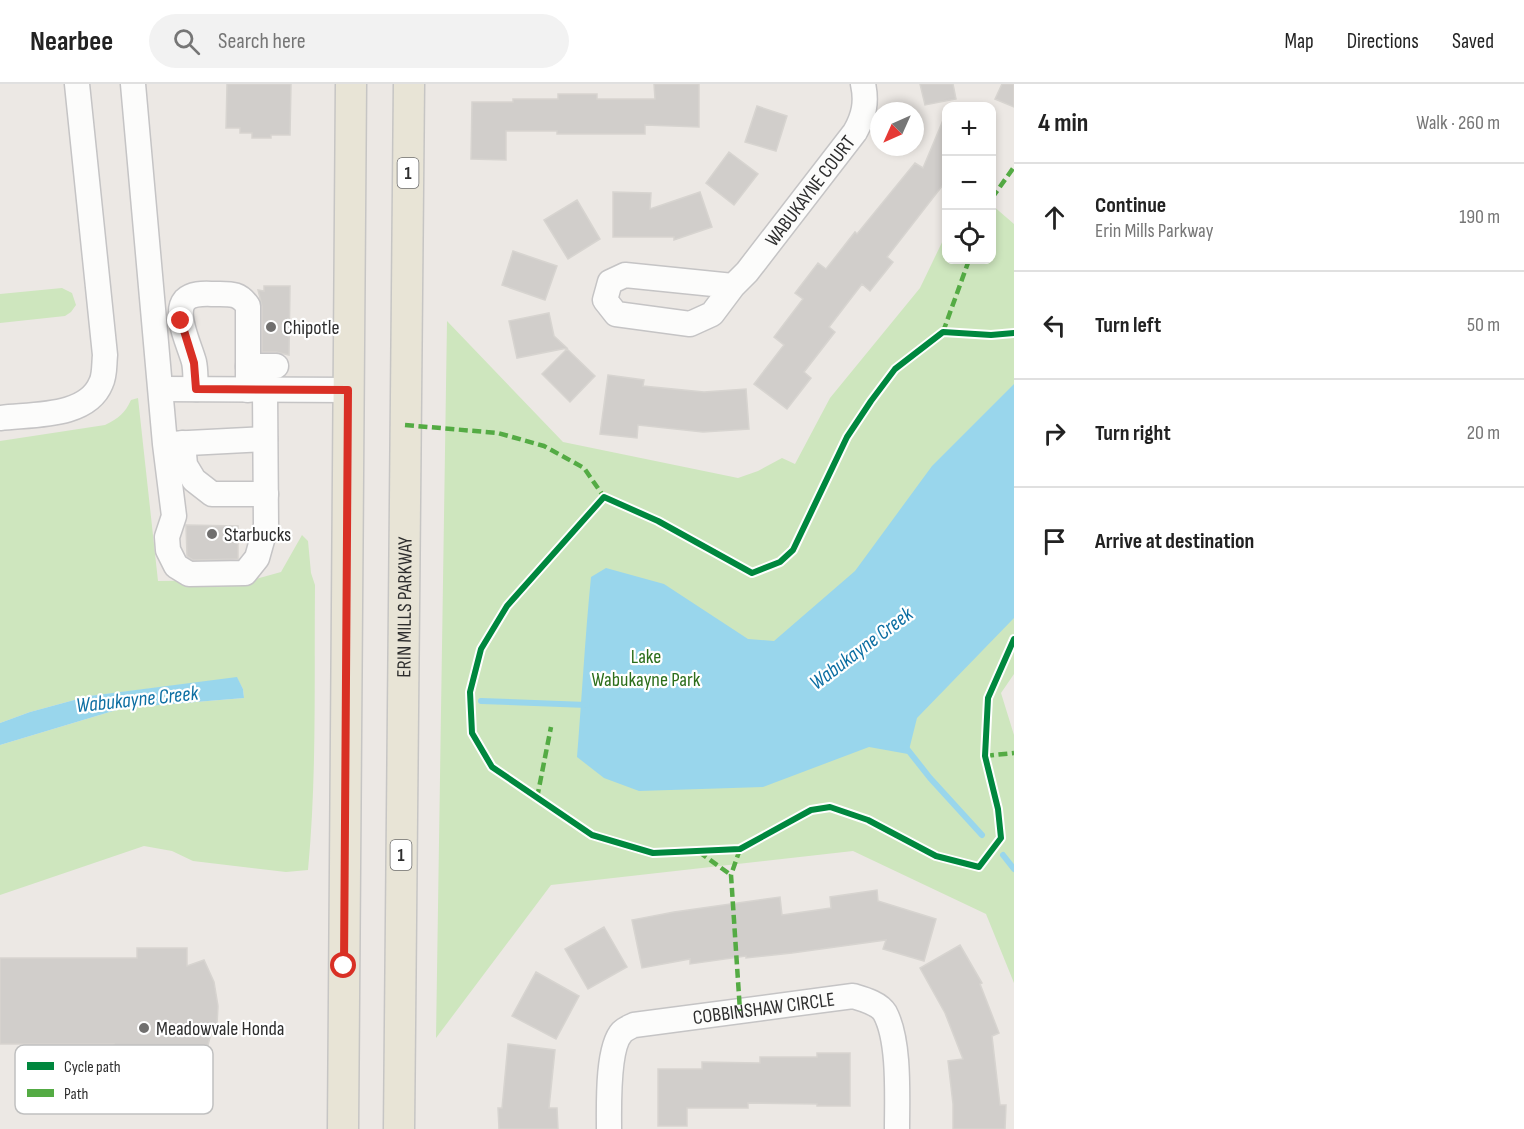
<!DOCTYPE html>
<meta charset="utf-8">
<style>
body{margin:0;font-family:"Sofia Sans Condensed",sans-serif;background:#f2f2f2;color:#222}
.controls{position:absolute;right:18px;top:18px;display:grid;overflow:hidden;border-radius:12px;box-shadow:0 3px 9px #0003}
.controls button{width:54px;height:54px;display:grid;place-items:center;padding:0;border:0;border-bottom:2px solid #e0e0e0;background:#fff;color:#222;font:30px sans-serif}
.compass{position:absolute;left:870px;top:18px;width:54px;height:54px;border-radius:50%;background:#fff;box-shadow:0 3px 9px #0003;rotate:225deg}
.stop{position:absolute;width:18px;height:18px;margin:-14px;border:4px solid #d93025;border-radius:50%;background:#fff}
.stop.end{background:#d93025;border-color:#fff;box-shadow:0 2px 6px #0008}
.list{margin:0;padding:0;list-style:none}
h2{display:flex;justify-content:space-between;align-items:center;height:78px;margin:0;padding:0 24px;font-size:26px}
h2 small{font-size:20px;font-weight:400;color:#767676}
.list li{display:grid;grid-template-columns:39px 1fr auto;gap:18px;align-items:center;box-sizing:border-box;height:108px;padding:0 24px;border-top:2px solid #e0e0e0}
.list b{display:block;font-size:22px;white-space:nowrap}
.list p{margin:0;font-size:20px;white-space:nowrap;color:#767676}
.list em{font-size:20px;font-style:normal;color:#767676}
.icon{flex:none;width:33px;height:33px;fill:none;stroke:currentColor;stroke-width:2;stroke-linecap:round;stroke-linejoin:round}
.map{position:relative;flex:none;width:1014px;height:1045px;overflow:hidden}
header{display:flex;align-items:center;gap:36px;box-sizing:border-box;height:84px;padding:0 30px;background:#fff;border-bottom:2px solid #e0e0e0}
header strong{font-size:28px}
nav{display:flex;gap:33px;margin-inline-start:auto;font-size:21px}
.search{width:420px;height:54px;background:#f2f2f2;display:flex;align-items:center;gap:15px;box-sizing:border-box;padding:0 21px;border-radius:33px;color:#767676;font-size:22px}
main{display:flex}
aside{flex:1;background:#fff}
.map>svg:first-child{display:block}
.green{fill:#cee6be}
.water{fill:#99d6ec}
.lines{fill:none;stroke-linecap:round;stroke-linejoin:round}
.stream{stroke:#99d6ec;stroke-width:6}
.building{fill:#d1cecb;stroke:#d7d4d0;stroke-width:1.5}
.minor-casing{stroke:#c5c4c5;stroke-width:27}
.major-casing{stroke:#c6c5c4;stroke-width:33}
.minor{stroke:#fcfcfb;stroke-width:24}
.major{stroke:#e8e4d6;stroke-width:30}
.quiet{stroke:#54ab44;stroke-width:4.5;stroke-dasharray:9 4.5;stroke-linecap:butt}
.cycleway-casing{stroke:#fff;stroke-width:10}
.cycleway{stroke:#00873e;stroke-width:6}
.route{stroke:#d93025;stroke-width:8}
.poi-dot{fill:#706f6e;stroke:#fff;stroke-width:2}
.labels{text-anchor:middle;stroke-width:4.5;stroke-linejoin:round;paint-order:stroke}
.shield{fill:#fff;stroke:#6d6d6d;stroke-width:1.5}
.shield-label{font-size:18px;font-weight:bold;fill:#2e2e2e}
.street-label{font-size:20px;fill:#2e2e2e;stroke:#fff}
.poi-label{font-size:20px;fill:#2e2e2e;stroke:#fff;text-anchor:start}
.park-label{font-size:20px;fill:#2c6e1b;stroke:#fff}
.water-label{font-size:21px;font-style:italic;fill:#0d6fa3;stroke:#fff}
.key{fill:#fff;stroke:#c0c0c0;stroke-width:1.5}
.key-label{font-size:16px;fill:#2e2e2e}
</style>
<header>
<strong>Nearbee</strong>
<div class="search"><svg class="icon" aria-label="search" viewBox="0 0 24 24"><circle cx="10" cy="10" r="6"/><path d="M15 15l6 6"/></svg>Search here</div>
<nav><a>Map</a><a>Directions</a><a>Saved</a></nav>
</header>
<main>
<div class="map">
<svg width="1014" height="1045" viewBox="0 0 1014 1045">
<rect width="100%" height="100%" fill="#ece8e4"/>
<!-- green -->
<path class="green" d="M992 121 1014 140V590L1001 609 1014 651V899L986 830 853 767 551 801 436 954 447 237 563 358 738 394 758 387 782 374 795 380 830 314 920 204 946 150V176H992Z
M62 204 72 209 76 221 71 228 65 232 0 239V210Z
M138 314 158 497 252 496 281 488 302 451 308 457 311 489 315 501C314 596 317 691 308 786L286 788 193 777 172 767 144 762 0 811V661L123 624 244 614 243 605 237 594 89 612 30 628 0 639V357L105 341C119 334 125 329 131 316Z"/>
<!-- water -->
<path class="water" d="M1014 300V534L917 634 908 670 869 663 763 703 639 707 604 694 577 673C582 612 585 553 591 493L606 484 664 500 748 555 774 557 855 487 932 382Z
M237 593 243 605 244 614 123 624 0 661V639L30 628 89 612Z"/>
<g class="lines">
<!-- stream -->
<path class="stream" d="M481 617 587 621
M904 661 930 694 982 751
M1003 771 1014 785"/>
</g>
<!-- building -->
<path class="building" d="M227 0H291L290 51H271V54H252V49H240V44H226Z
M654 0H699V43L645 41V50H557V47H506V76L471 75 472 18H513V15H558V10H597V15H655Z
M920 0H953L956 15 925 21Z
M1002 0H1014V23L995 15Z
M757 22 787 32 776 67 745 58Z
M946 29V97L887 173 893 178 870 207 862 200 829 243 835 248 804 288 811 294 787 325 754 300 784 261 774 253 803 215 795 209 818 179 826 185 855 148 857 150 915 79 923 84Z
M729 68 758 90 734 121 706 99Z
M613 108 651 109 650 125 700 108 712 143 674 156V153H613Z
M577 116 600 155 568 175 544 136Z
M513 167 557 182 545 216 502 201Z
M264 202H290L289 271 276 268H262V222L258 206 264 207Z
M549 229 554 252 567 264 517 274 509 237Z
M567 265 595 292 570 318 542 290Z
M608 291 644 296 643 302 704 308 746 305 749 345 703 348 638 341 637 354 600 350Z
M186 441 238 442V475L193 476 187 472Z
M877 806 878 817 936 835 924 877 883 865 886 856 792 869 746 874V872L690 880V875L642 884 632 836 674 828 780 813 782 831 831 824 830 813Z
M604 843 627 883 588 905 565 865Z
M960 861 982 899 980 900 999 949 992 952 1000 1021H1006L1005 1045H953V1020L948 977 963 975 945 929 920 884Z
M137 864H187V882L204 876 214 898 218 922 217 941 213 942 208 961 201 977 157 962 154 971H114V960H0V874H137Z
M536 888 579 912 556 955 512 932Z
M508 960 555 966 549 1024H557L558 1045H499L498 1024H502Z
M817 969H850V1022H817V1020L748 1019V1024H687V1042H658V985H702V978L760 979V973H817Z"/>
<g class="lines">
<defs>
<g id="minor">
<path d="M133 0 165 360 174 432 167 453 168 466 176 482 189 490 245 489 257 474 266 442 265 306"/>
<path id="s1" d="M733 202 625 191 610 198 605 216 616 230 690 240 712 230 733 202 747 188 855 48C864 32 867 18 863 0"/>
<path d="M248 282H276"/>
<path d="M161 305 348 306"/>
<path d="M196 305C195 296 196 287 194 278 190 262 173 230 185 216 193 208 207 210 216 210 231 210 239 209 248 222V306"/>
<path d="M0 334C32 330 87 334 101 299 105 291 104 280 105 271L77 0"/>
<path d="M183 359 185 381 194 396 212 410H266"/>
<path d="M169 360 265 355"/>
<path id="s2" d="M609 1045C609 1024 607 964 622 948 625 945 630 943 634 941L853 912C863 915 879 919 885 929 900 957 897 1013 897 1045"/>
</g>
<g id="major">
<path d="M343 1045 351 0"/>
<path id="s3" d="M399 1045 409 0"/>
</g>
</defs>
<!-- minor casing -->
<use href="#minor" class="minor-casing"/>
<!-- major casing -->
<use href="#major" class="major-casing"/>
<!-- minor -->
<use href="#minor" class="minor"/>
<!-- major -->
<use href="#major" class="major"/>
<!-- quiet -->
<path class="quiet" d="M992 114 1014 83
M943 248 969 176
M405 341 498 349 544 362 584 384 604 413
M985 672 1014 669
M537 714 551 643
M740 765 731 791 740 927
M699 768 731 791"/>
<defs>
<path id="cycleway" d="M1014 249 991 251 943 248 895 285 871 317 847 353 793 466 780 478 752 489 658 437 604 413 507 522 481 565 470 608 472 649 492 683 592 751 653 769 740 765 811 726 830 723 868 736 936 772 979 783 1001 754 998 725 985 672 988 614 1014 555"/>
</defs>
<!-- cycleway casing -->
<use href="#cycleway" class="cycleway-casing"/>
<!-- cycleway -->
<use href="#cycleway" class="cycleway"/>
</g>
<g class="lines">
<!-- route -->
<path class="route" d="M181 237 194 279 196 305 348 306 344 882"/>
</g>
<!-- markers -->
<g class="poi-dot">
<circle cx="271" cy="243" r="6"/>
<circle cx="212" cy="450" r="6"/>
<circle cx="144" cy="944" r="6"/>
</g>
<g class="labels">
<!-- shield labels -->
<g class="shield">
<rect x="397.5" y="74" width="21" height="30" rx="4.5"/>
<rect x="390.5" y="756" width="21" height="30" rx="4.5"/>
</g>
<g class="shield-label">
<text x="408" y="95">1</text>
<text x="401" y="777">1</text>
</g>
<!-- street labels -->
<g class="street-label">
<text dy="7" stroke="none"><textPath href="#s1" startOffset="418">WABUKAYNE COURT</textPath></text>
<text dy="7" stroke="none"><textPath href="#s3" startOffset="522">ERIN MILLS PARKWAY</textPath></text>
<text dy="7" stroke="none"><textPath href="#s2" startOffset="244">COBBINSHAW CIRCLE</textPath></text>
</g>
<!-- poi labels -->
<g class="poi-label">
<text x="283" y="250">Chipotle</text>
<text x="224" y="457">Starbucks</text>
<text x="156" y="951">Meadowvale Honda</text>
</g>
<!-- park labels -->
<g class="park-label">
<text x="646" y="579">Lake<tspan x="646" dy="23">Wabukayne Park</tspan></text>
</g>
<!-- water labels -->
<g class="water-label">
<text transform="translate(861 564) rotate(-37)" y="7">Wabukayne Creek</text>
<text transform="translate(137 615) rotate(-6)" y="7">Wabukayne Creek</text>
</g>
</g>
<!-- legend -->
<rect x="15" y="961" width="198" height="69" rx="9" class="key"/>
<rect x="27" y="978" width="27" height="8" fill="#00873e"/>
<rect x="27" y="1005" width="27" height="8" fill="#54ab44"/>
<g class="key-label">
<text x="64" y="988">Cycle path</text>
<text x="64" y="1015">Path</text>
</g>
</svg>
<div class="controls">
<button>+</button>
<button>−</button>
<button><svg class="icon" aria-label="locate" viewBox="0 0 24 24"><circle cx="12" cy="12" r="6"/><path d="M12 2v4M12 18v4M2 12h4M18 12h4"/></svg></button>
</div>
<svg class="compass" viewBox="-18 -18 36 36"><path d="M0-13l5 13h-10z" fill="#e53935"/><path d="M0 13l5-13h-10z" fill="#767676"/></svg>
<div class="stop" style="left:344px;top:882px"></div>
<div class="stop end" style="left:181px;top:237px"></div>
</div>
<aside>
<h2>4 min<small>Walk · 260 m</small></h2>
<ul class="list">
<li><svg class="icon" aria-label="ahead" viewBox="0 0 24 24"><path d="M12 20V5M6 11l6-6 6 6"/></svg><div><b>Continue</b><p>Erin Mills Parkway</p></div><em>190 m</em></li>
<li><svg class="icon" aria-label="left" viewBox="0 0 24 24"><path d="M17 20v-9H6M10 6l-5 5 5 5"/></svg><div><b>Turn left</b></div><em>50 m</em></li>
<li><svg class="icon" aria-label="right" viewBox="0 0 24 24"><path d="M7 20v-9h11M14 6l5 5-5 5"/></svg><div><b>Turn right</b></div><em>20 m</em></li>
<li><svg class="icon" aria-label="arrive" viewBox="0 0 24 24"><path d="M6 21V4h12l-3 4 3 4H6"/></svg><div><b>Arrive at destination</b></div></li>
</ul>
</aside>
</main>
